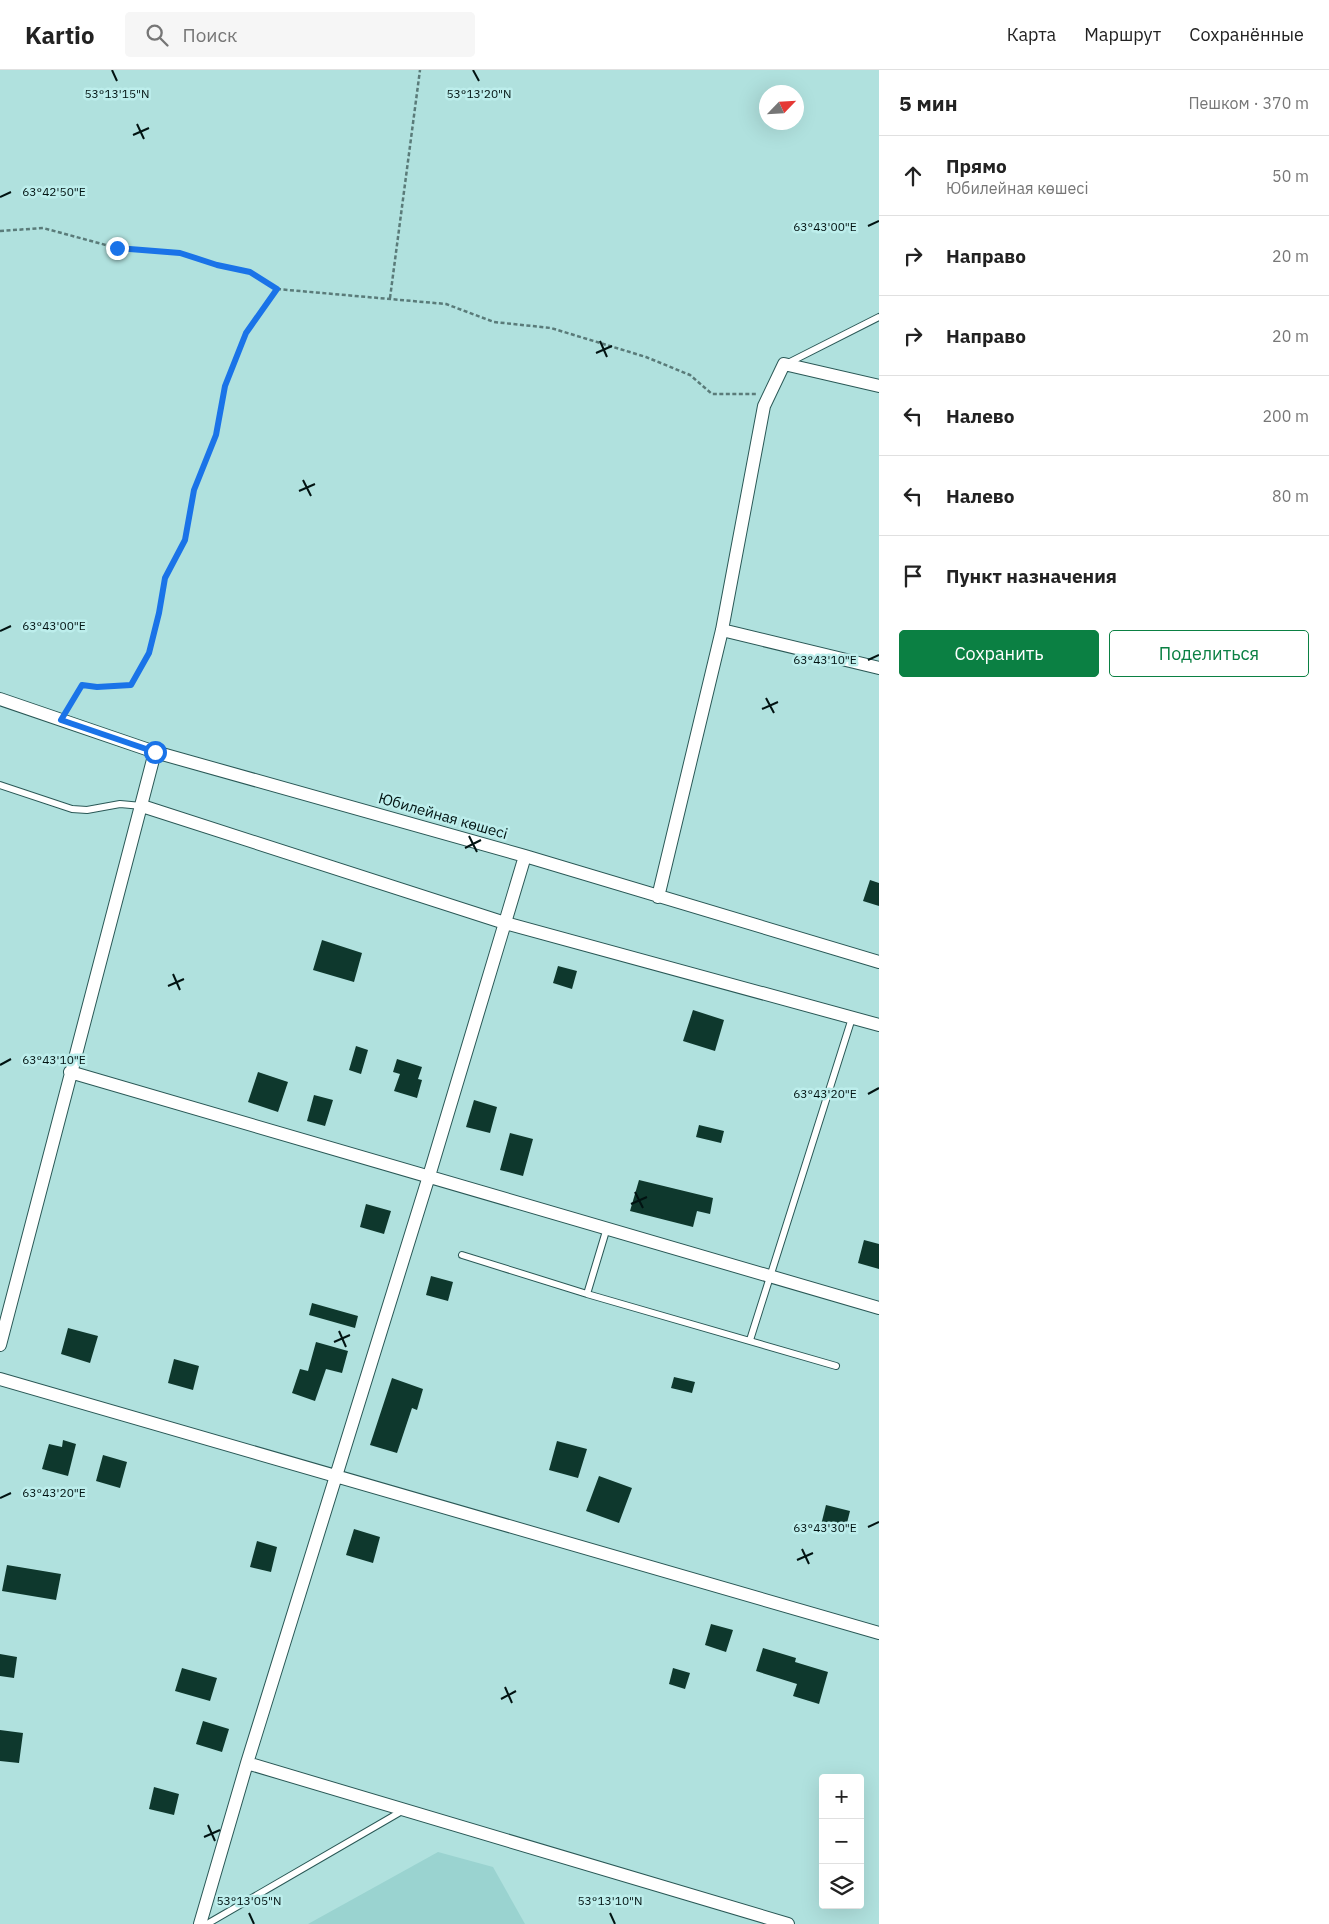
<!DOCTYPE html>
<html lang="ru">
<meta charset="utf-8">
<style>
body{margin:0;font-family:"IBM Plex Sans",sans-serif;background:#f6f6f6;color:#222}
.controls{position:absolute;right:15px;bottom:15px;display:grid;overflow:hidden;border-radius:5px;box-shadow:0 5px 20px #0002}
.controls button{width:45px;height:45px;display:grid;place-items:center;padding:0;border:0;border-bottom:1px solid #e0e0e0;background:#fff;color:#222;font:25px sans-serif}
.compass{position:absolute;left:759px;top:15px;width:45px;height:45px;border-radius:50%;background:#fff;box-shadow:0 5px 20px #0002;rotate:65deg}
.stop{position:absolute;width:15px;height:15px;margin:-11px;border:4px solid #1a73e8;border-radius:50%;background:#fff}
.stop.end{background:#1a73e8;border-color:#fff;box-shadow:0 1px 5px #0008}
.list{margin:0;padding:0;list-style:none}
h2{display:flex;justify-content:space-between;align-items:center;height:65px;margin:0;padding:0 20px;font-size:21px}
h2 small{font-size:16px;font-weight:400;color:#767676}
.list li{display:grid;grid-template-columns:32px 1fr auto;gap:15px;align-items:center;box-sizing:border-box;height:80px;padding:0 20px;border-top:1px solid #e0e0e0}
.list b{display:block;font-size:19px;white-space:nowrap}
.list p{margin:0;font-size:16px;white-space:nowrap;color:#767676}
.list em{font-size:16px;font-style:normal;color:#767676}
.actions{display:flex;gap:10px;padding:15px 20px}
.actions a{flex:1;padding:11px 0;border:1px solid #0b8043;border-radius:5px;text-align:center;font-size:18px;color:#0b8043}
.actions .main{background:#0b8043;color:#fff}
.icon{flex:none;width:28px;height:28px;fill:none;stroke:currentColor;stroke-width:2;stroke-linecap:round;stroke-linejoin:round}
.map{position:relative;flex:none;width:879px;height:1854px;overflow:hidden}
header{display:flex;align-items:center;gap:30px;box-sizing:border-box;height:70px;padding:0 25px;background:#fff;border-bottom:1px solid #e0e0e0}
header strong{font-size:24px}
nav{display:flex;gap:28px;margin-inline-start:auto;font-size:18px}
.search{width:350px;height:45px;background:#f6f6f6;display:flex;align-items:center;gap:12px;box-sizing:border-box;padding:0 18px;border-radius:5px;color:#767676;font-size:19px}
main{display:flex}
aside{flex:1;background:#fff}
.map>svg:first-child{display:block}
.built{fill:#9ad3d0}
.building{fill:#0e382d}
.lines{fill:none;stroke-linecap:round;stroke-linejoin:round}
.lane-casing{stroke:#2a5856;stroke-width:8}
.street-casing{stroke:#2a5856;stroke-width:14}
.path{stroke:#5a7b79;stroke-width:2.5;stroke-dasharray:4 2.5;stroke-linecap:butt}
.lane{stroke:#fff;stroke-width:6}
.street{stroke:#fff;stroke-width:12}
.route{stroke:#1a73e8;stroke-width:6}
.ticks{fill:none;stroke:#021312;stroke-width:2}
.labels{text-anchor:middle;stroke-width:5;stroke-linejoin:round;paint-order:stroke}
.street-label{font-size:15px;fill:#021312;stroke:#bdeeec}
.ticks-label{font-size:12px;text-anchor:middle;fill:#021312;stroke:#bdeeec;stroke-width:5;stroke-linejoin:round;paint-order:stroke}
</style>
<header>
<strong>Kartio</strong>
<div class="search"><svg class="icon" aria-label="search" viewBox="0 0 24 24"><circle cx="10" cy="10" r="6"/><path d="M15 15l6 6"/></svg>Поиск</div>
<nav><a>Карта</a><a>Маршрут</a><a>Сохранённые</a></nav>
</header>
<main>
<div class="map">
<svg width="879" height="1854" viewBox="0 0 879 1854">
<rect width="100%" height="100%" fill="#b0e1de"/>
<!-- built -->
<path class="built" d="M438 1782 493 1797 525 1854H308Z"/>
<!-- building -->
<path class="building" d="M870 810 879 813V836L863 831Z
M322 870 362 883 354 912 313 900Z
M558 896 577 901 572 919 553 913Z
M693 940 724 950 715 981 683 971Z
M356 976 368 980 361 1004 349 1000Z
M397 989 422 997 418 1009 422 1010 417 1028 394 1021 400 1004 393 1002Z
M258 1002 288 1012 278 1042 248 1032Z
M314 1025 333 1030 325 1056 307 1051Z
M474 1030 497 1037 490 1063 466 1057Z
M699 1055 724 1061 721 1073 696 1067Z
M510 1063 533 1069 523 1106 500 1100Z
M639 1110 713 1128 710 1144 697 1141 693 1157 630 1141Z
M366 1134 391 1141 384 1164 360 1157Z
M864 1170 879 1174V1199L858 1193Z
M431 1206 453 1212 448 1231 426 1225Z
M312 1233 358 1246 355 1258 309 1245Z
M68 1258 98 1266 90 1293 61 1284Z
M316 1272 348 1281 342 1303 326 1299 315 1331 292 1323 300 1299 308 1301Z
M174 1289 199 1296 193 1320 168 1313Z
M674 1307 695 1312 692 1323 671 1318Z
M392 1308 423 1319 417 1340 412 1338 397 1383 370 1375Z
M63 1370 76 1374 68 1406 42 1399 49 1374 62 1377Z
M557 1371 587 1379 578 1408 549 1400Z
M103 1385 127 1392 120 1418 96 1411Z
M599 1406 632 1418 619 1453 586 1441Z
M826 1435 850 1441 845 1461 821 1455Z
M354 1459 380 1467 373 1493 346 1485Z
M257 1471 277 1477 271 1502 250 1497Z
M7 1495 61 1504 56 1530 2 1521Z
M711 1554 733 1560 726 1582 705 1575Z
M763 1578 796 1588 795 1592 828 1602 819 1634 793 1626 797 1614 756 1601Z
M0 1584 17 1587 14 1608 0 1606Z
M182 1598 217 1608 210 1631 175 1621Z
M673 1598 690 1603 685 1619 669 1614Z
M203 1651 229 1659 222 1682 196 1674Z
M0 1660 23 1663 19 1693 0 1691Z
M154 1717 179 1724 174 1745 149 1739Z"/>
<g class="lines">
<defs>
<path id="lane" d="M788 293 879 247
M0 715 72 739 87 740 120 734 142 736
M462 1185 587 1224 606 1161
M587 1224 836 1296
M750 1270 852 948
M207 1854 402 1741"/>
<path id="street" d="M722 560 879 598
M0 629 155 682 525 786 879 892
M142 736 505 853 879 955
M658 827 722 560 764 336 784 294 879 316
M70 1002C340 1080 609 1161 879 1238
M0 1275 155 682
M0 1309 879 1563
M247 1693 788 1854
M200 1854 247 1693 429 1106 525 786"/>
</defs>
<!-- lane casing -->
<use href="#lane" class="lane-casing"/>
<!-- street casing -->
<use href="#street" class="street-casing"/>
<!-- path -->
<path class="path" d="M0 161 43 158 117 178 180 183 217 195 250 202 277 219 246 263 225 316 216 365 194 420 185 470 165 508 159 543 149 583 131 615 97 617 82 615 68 638
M277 219 446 234 494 252 551 258 646 287 690 305 712 324H756
M390 228 420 0"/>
<!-- lane -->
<use href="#lane" class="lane"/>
<!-- street -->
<use href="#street" class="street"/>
</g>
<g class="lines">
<!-- route -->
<path class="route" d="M117 178 180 183 217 195 250 202 277 219 246 263 225 316 216 365 194 420 185 470 165 508 159 543 149 583 131 615 97 617 82 615 61 650 155 682"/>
</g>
<!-- ticks -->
<path class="ticks" d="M112 0 117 11M473 0 479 11M137 54 144 69M133 65 149 58M0 127 11 122M868 156 879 151M600 271 607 287M596 283 612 276M303 410 311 426M299 421 315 414M0 561 11 556M868 590 879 585M766 628 774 643M762 639 778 632M469 766 477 782M465 778 481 770M173 904 180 920M168 916 184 909M0 995 11 989M868 1024 879 1018M635 1122 643 1138M631 1134 647 1127M339 1261 346 1277M334 1272 350 1265M0 1428 11 1423M868 1457 879 1452M802 1479 809 1494M797 1490 813 1483M505 1617 512 1633M501 1629 516 1621M208 1755 215 1771M204 1767 220 1760M249 1843 254 1854M610 1843 615 1854"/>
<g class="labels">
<!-- street labels -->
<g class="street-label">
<text transform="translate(443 746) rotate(16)" y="5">Юбилейная көшесі</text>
</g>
</g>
<g class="ticks-label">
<text x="117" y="28">53°13'15"N</text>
<text x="479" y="28">53°13'20"N</text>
<text x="54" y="126">63°42'50"E</text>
<text x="825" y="161">63°43'00"E</text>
<text x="54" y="560">63°43'00"E</text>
<text x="825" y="594">63°43'10"E</text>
<text x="54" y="994">63°43'10"E</text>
<text x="825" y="1028">63°43'20"E</text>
<text x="54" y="1427">63°43'20"E</text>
<text x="825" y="1462">63°43'30"E</text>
<text x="249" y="1835">53°13'05"N</text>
<text x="610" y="1835">53°13'10"N</text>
</g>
</svg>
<div class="controls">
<button>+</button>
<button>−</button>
<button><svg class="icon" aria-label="layers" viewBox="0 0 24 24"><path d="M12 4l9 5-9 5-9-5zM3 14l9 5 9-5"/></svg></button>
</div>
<svg class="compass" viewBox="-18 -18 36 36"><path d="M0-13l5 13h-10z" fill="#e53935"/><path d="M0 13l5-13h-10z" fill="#767676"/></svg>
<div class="stop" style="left:155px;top:682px"></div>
<div class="stop end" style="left:117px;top:178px"></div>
</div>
<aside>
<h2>5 мин<small>Пешком · 370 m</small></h2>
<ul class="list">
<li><svg class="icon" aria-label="ahead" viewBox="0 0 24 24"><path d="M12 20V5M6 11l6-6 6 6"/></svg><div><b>Прямо</b><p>Юбилейная көшесі</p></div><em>50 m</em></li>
<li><svg class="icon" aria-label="right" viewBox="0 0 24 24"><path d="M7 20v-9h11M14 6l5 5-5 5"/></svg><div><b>Направо</b></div><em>20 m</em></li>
<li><svg class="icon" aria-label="right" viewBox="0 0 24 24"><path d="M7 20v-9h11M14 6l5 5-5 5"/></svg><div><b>Направо</b></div><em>20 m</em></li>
<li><svg class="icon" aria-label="left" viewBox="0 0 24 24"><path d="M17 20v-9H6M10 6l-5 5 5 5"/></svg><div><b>Налево</b></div><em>200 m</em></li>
<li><svg class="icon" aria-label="left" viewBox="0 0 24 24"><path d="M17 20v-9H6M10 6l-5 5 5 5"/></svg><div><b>Налево</b></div><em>80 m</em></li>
<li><svg class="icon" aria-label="arrive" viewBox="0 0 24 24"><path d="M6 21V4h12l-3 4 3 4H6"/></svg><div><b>Пункт назначения</b></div></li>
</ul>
<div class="actions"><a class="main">Сохранить</a><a>Поделиться</a></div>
</aside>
</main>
